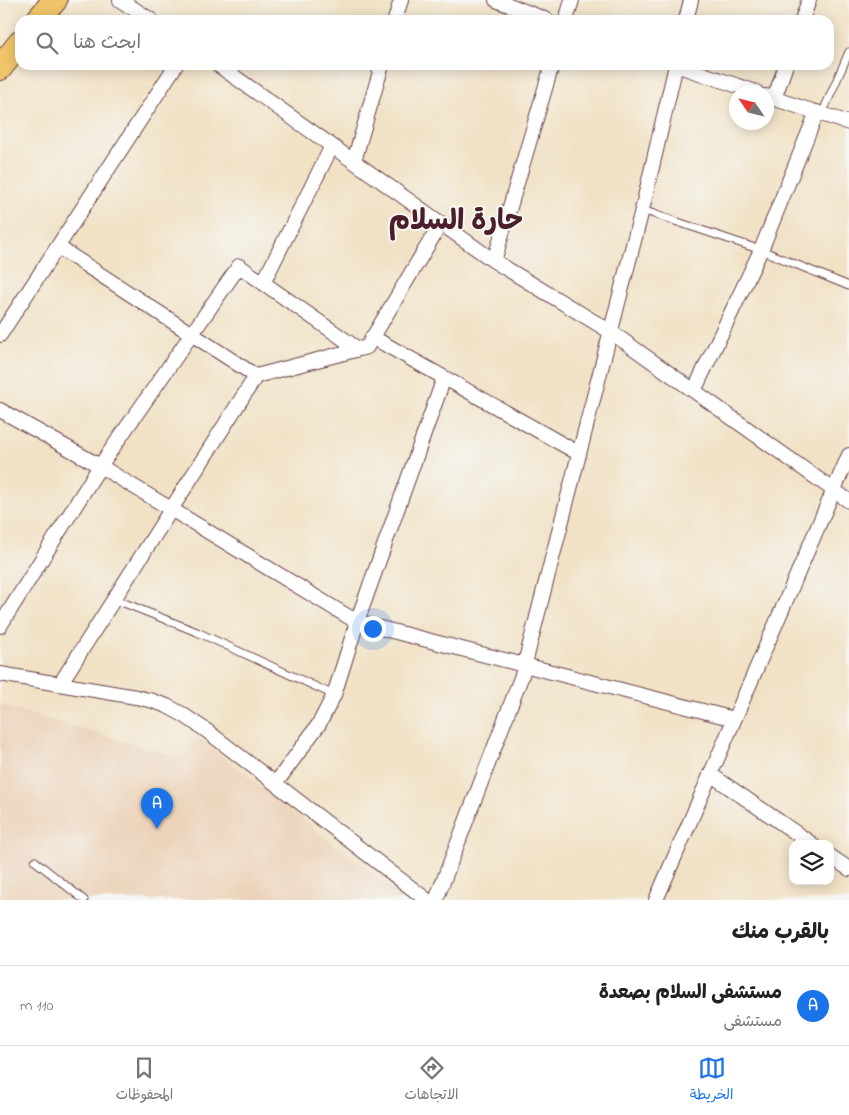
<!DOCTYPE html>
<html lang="ar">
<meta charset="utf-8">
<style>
body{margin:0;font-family:"Indie Flower","Playpen Sans Arabic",sans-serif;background:#f6f6f6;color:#222;direction:rtl}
.controls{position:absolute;right:15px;bottom:15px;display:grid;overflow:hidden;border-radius:10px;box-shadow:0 2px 12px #0003}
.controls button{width:45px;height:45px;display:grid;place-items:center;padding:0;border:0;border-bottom:1px solid #e0e0e0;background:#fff;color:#222;font:25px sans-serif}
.compass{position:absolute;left:729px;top:85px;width:45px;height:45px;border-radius:50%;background:#fff;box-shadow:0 2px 12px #0003;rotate:305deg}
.you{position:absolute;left:372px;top:628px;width:18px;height:18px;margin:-12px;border:4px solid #fff;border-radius:50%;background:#1a73e8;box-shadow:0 0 0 8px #1a73e833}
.badge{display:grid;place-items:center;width:32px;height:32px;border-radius:50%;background:#1a73e8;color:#fff;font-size:16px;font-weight:700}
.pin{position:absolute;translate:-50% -41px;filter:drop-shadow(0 1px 2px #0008)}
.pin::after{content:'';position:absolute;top:26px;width:18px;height:15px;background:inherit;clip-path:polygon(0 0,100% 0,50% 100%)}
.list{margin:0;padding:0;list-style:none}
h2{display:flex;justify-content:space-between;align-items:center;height:65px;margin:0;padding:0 20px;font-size:21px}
h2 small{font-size:16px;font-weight:400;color:#767676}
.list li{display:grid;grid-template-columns:32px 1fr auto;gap:15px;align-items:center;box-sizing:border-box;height:80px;padding:0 20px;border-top:1px solid #e0e0e0}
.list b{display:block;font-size:19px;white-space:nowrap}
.list p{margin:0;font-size:16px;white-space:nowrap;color:#767676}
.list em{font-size:16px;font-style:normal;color:#767676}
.icon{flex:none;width:28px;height:28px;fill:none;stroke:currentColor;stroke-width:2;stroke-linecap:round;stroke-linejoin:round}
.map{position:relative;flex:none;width:849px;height:900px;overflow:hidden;direction:ltr}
.search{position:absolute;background:#fff;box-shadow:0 2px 12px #0003;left:15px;right:15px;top:15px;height:55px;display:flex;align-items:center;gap:12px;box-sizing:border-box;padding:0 18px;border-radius:15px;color:#767676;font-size:19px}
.sheet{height:145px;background:#fff}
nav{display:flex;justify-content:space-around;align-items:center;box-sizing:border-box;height:70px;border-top:1px solid #e0e0e0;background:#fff;font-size:14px;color:#767676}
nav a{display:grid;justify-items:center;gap:2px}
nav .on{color:#1a73e8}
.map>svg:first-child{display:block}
.built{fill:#ebd2b8}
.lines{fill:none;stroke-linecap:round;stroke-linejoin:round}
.service-casing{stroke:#633c42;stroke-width:9}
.minor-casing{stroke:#633c42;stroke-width:16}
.trunk-casing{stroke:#633c42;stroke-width:26}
.service{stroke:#fff;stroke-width:7}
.minor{stroke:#fff;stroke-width:14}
.trunk{stroke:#f0c469;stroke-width:24}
.labels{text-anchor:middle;stroke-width:4;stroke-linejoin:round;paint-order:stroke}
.district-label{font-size:28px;font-weight:bold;fill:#4a1f2b;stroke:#f6f6f2}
</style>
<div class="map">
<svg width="849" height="900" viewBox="0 0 849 900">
<rect width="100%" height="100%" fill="#f6f6f2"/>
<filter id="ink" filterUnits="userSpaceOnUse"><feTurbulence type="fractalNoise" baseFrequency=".02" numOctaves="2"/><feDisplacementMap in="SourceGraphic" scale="10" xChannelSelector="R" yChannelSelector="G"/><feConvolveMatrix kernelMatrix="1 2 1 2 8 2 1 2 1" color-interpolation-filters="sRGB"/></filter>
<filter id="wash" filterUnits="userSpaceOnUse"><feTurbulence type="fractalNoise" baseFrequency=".0096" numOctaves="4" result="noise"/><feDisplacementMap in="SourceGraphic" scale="20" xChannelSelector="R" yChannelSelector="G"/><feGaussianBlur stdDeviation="1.12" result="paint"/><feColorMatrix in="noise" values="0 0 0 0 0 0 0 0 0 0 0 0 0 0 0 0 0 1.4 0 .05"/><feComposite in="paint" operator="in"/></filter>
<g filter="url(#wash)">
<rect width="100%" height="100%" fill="#f1e2c6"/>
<!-- built -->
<path class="built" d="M0 705 182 758 193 740 201 739 405 900H0Z"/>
</g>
<g filter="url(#ink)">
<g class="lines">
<defs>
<path id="service" d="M822 114 849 52
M642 210 761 250 849 286
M114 599 197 632 334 695
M35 861 84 900"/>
<path id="minor" d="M120 0 151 20
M496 0 547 20
M395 20 401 0
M566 20 572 0
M686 20 691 0
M802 20 809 0
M218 65 494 261 611 332 849 501
M676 65 756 92
M766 96 849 123
M774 99 786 65
M354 161 382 65
M58 247 256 376
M494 261 552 65
M263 283 332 146
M0 335 176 65
M372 337 578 453
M694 391 761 250 817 112
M0 410 100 466 357 622 734 719
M0 626 100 466 239 266 358 349
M0 674 136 697 153 701 167 706 182 714 207 731 427 900
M60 684 256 376 367 347 441 223
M710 774 812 844
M276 783 319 724 334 695 357 622 444 378
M830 856 849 869
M436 900 522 675 642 210 676 65
M656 900 849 455"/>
<path id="trunk" d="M38 20 55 0
M0 68 20 43"/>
</defs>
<!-- service casing -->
<use href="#service" class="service-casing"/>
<!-- minor casing -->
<use href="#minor" class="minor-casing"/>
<!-- trunk casing -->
<use href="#trunk" class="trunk-casing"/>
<!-- service -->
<use href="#service" class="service"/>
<!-- minor -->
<use href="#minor" class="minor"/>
<!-- trunk -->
<use href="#trunk" class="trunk"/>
</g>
</g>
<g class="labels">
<!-- district labels -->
<g class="district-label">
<text x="456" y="229">حارة السلام</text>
</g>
</g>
</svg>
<div class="controls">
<button><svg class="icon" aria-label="layers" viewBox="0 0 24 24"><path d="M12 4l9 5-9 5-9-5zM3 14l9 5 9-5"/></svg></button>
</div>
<svg class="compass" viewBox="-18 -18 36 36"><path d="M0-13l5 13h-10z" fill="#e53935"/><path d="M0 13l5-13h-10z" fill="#767676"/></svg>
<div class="you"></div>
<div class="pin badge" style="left:157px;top:829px">A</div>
<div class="search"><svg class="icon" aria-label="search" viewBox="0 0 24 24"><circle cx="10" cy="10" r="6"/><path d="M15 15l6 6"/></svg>ابحث هنا</div>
</div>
<section class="sheet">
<h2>بالقرب منك<small></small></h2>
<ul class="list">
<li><span class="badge">A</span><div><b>مستشفى السلام بصعدة</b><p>مستشفى</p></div><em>110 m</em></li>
</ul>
</section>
<nav>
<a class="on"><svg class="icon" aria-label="map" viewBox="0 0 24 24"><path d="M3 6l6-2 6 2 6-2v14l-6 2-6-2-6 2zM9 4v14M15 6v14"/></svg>الخريطة</a>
<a><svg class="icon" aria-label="directions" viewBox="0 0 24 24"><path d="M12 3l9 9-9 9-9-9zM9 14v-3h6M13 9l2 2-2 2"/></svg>الاتجاهات</a>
<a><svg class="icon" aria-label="saved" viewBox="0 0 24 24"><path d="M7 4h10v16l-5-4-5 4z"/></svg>المحفوظات</a>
</nav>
